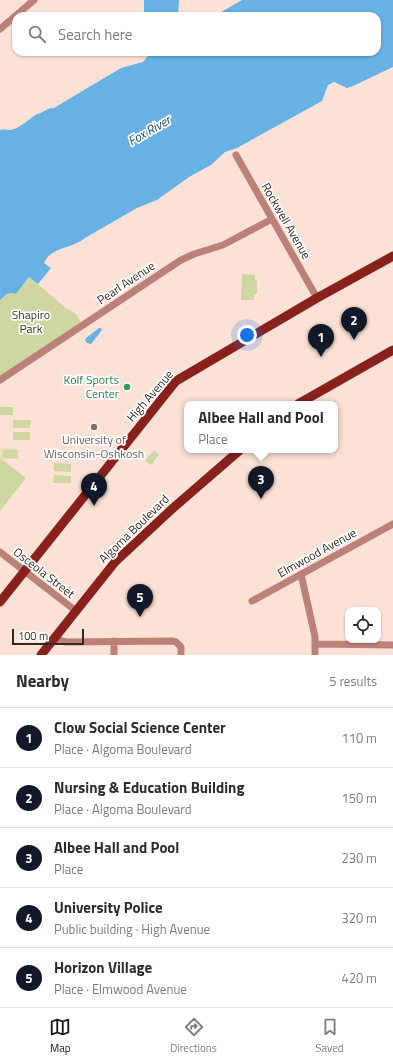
<!DOCTYPE html>
<meta charset="utf-8">
<style>
body{margin:0;font-family:"Titillium Web",sans-serif;background:#f2f2f3;color:#2b2b33}
.controls{position:absolute;right:12px;bottom:12px;display:grid;overflow:hidden;border-radius:8px;box-shadow:0 1px 3px #0004}
.controls button{width:36px;height:36px;display:grid;place-items:center;padding:0;border:0;border-bottom:1px solid #e1e1e2;background:#fff;color:#2b2b33;font:20px sans-serif}
.scale{position:absolute;left:12px;bottom:10px;width:72px;box-sizing:border-box;padding-left:4px;border:2px solid #342822;border-top:0;font-size:11px;line-height:14px;white-space:nowrap;color:#342822;-webkit-text-stroke:3px #fff;paint-order:stroke}
.you{position:absolute;left:247px;top:335px;width:14px;height:14px;margin:-10px;border:3px solid #fff;border-radius:50%;background:#1a73e8;box-shadow:0 0 0 6px #1a73e833}
.badge{display:grid;place-items:center;width:26px;height:26px;border-radius:50%;background:#111827;color:#fff;font-size:13px;font-weight:700}
.pin{position:absolute;translate:-50% -33px;filter:drop-shadow(0 1px 2px #0008)}
.pin::after{content:'';position:absolute;top:21px;width:14px;height:12px;background:inherit;clip-path:polygon(0 0,100% 0,50% 100%)}
.popup{position:absolute;left:184px;top:401px;width:154px;height:52px;box-sizing:border-box;display:grid;place-content:center;border-radius:8px;background:#fff;filter:drop-shadow(0 1px 3px #0005);font-size:13px;white-space:nowrap;color:#7c7c81}
.popup b{font-size:15px;color:#2b2b33}
.popup::after{content:'';position:absolute;left:50%;top:100%;margin-left:-8px;border:8px solid transparent;border-top-color:#fff}
.list{margin:0;padding:0;list-style:none}
h2{display:flex;justify-content:space-between;align-items:center;height:52px;margin:0;padding:0 16px;font-size:17px}
h2 small{font-size:13px;font-weight:400;color:#7c7c81}
.list li{display:grid;grid-template-columns:26px 1fr auto;gap:12px;align-items:center;box-sizing:border-box;height:60px;padding:0 16px;border-top:1px solid #e1e1e2}
.list b{display:block;font-size:15px;white-space:nowrap}
.list p{margin:0;font-size:13px;white-space:nowrap;color:#7c7c81}
.list em{font-size:13px;font-style:normal;color:#7c7c81}
.icon{flex:none;width:22px;height:22px;fill:none;stroke:currentColor;stroke-width:2;stroke-linecap:round;stroke-linejoin:round}
.map{position:relative;flex:none;width:393px;height:655px;overflow:hidden}
.search{position:absolute;background:#fff;box-shadow:0 1px 3px #0004;left:12px;right:12px;top:12px;height:44px;display:flex;align-items:center;gap:10px;box-sizing:border-box;padding:0 14px;border-radius:12px;color:#7c7c81;font-size:15px}
.sheet{height:352px;background:#fff}
nav{display:flex;justify-content:space-around;align-items:center;box-sizing:border-box;height:56px;border-top:1px solid #e1e1e2;background:#fff;font-size:11px;color:#7c7c81}
nav a{display:grid;justify-items:center;gap:2px}
nav .on{color:#111827}
.map>svg:first-child{display:block}
.green{fill:#cfd6a1}
.sand{fill:#e8dfb9;fill-rule:evenodd}
.water{fill:#67b1e4}
.lines{fill:none;stroke-linecap:round;stroke-linejoin:round}
.minor{stroke:#bb8178;stroke-width:7}
.major{stroke:#88211b;stroke-width:9}
.leisure-dot{fill:#2e9e5b;stroke:#fff;stroke-width:1.5}
.education-dot{fill:#8d6e63;stroke:#fff;stroke-width:1.5}
.labels{text-anchor:middle;stroke-width:3.5;stroke-linejoin:round;paint-order:stroke}
.street-label{font-size:12px;fill:#342822;stroke:#fff}
.park-label{font-size:12px;fill:#373b18;stroke:#fff}
.leisure-label{font-size:12px;fill:#27864d;stroke:#fff;text-anchor:end}
.education-label{font-size:12px;fill:#785e54;stroke:#fff}
.water-label{font-size:13px;font-style:italic;fill:#195173;stroke:#fff}
</style>
<div class="map">
<svg width="393" height="655" viewBox="0 0 393 655">
<rect width="100%" height="100%" fill="#fce2d6"/>
<!-- green -->
<path class="green" d="M242 274 255 275V280L257 281V294H254V300H241Z
M29 277 67 309C76 312 79 317 82 326L0 377V300C6 295 8 291 16 294Z
M0 407H13V415H0Z
M13 420H31L30 428H13Z
M13 432H30V440H13Z
M3 450H17V458H3Z
M154 450 159 455 151 465 145 461Z
M54 452H71V460L54 459Z
M0 458 26 478 0 511Z
M54 463 71 464V472L54 471Z
M54 475 71 476V483H53Z"/>
<!-- sand -->
<path class="sand" d="M0 448 19 449V459H0ZM3 450H17V458H3Z"/>
<!-- water -->
<path class="water" d="M144 0H179L178 16H144Z
M242 0H393V67L353 86 347 88 334 82 328 85 322 101 237 148 225 152 211 165 189 177 157 200 137 208 85 238C73 249 51 246 44 263L51 268 38 284 29 277 16 294C8 291 6 295 0 300V130C4 129 6 130 10 130 19 129 29 119 37 114 43 113 46 108 54 108L121 68 143 62 147 57 154 52H377V16H220L223 11Z
M99 328H101L102 330 91 344 87 343 85 340 86 338Z"/>
<g class="lines">
<!-- minor -->
<path class="minor" d="M0 29 34 0
M236 155 317 298
M0 380 181 260 194 254 223 245 272 219
M0 552 76 611
M301 574 315 637V655
M252 601 393 524
M53 639 66 642 172 641 176 642 181 647V655
M114 641V655
M315 644 393 645"/>
<!-- major -->
<path class="major" d="M298 404 393 350
M0 602 176 381 317 298 393 256
M41 655 115 562 172 509 240 450"/>
</g>
<!-- markers -->
<circle class="leisure-dot" cx="127" cy="387" r="4"/>
<circle class="education-dot" cx="94" cy="427" r="4"/>
<g class="labels">
<!-- street labels -->
<g class="street-label">
<text transform="translate(286 221) rotate(60)" y="4">Rockwell Avenue</text>
<text transform="translate(126 283) rotate(-34)" y="4">Pearl Avenue</text>
<text transform="translate(150 396) rotate(-49)" y="4">High Avenue</text>
<text transform="translate(134 529) rotate(-44)" y="4">Algoma Boulevard</text>
<text transform="translate(317 553) rotate(-29)" y="4">Elmwood Avenue</text>
<text transform="translate(44 573) rotate(38)" y="4">Osceola Street</text>
</g>
<!-- park labels -->
<g class="park-label">
<text x="31" y="319">Shapiro<tspan x="31" dy="14">Park</tspan></text>
</g>
<!-- leisure labels -->
<g class="leisure-label">
<text x="119" y="384">Kolf Sports<tspan x="119" dy="14">Center</tspan></text>
</g>
<!-- education labels -->
<g class="education-label">
<text x="94" y="444">University of<tspan x="94" dy="14">Wisconsin-Oshkosh</tspan></text>
</g>
<!-- water labels -->
<g class="water-label">
<text transform="translate(149 130) rotate(-30)" y="5">Fox River</text>
</g>
</g>
</svg>
<div class="controls">
<button><svg class="icon" aria-label="locate" viewBox="0 0 24 24"><circle cx="12" cy="12" r="6"/><path d="M12 2v4M12 18v4M2 12h4M18 12h4"/></svg></button>
</div>
<div class="scale">100 m</div>
<div class="you"></div>
<div class="pin badge" style="left:321px;top:357px">1</div>
<div class="pin badge" style="left:354px;top:340px">2</div>
<div class="pin badge" style="left:261px;top:499px">3</div>
<div class="popup"><b>Albee Hall and Pool</b>Place</div>
<div class="pin badge" style="left:94px;top:506px">4</div>
<div class="pin badge" style="left:140px;top:617px">5</div>
<div class="search"><svg class="icon" aria-label="search" viewBox="0 0 24 24"><circle cx="10" cy="10" r="6"/><path d="M15 15l6 6"/></svg>Search here</div>
</div>
<section class="sheet">
<h2>Nearby<small>5 results</small></h2>
<ul class="list">
<li><span class="badge">1</span><div><b>Clow Social Science Center</b><p>Place · Algoma Boulevard</p></div><em>110 m</em></li>
<li><span class="badge">2</span><div><b>Nursing &amp; Education Building</b><p>Place · Algoma Boulevard</p></div><em>150 m</em></li>
<li><span class="badge">3</span><div><b>Albee Hall and Pool</b><p>Place</p></div><em>230 m</em></li>
<li><span class="badge">4</span><div><b>University Police</b><p>Public building · High Avenue</p></div><em>320 m</em></li>
<li><span class="badge">5</span><div><b>Horizon Village</b><p>Place · Elmwood Avenue</p></div><em>420 m</em></li>
</ul>
</section>
<nav>
<a class="on"><svg class="icon" aria-label="map" viewBox="0 0 24 24"><path d="M3 6l6-2 6 2 6-2v14l-6 2-6-2-6 2zM9 4v14M15 6v14"/></svg>Map</a>
<a><svg class="icon" aria-label="directions" viewBox="0 0 24 24"><path d="M12 3l9 9-9 9-9-9zM9 14v-3h6M13 9l2 2-2 2"/></svg>Directions</a>
<a><svg class="icon" aria-label="saved" viewBox="0 0 24 24"><path d="M7 4h10v16l-5-4-5 4z"/></svg>Saved</a>
</nav>
